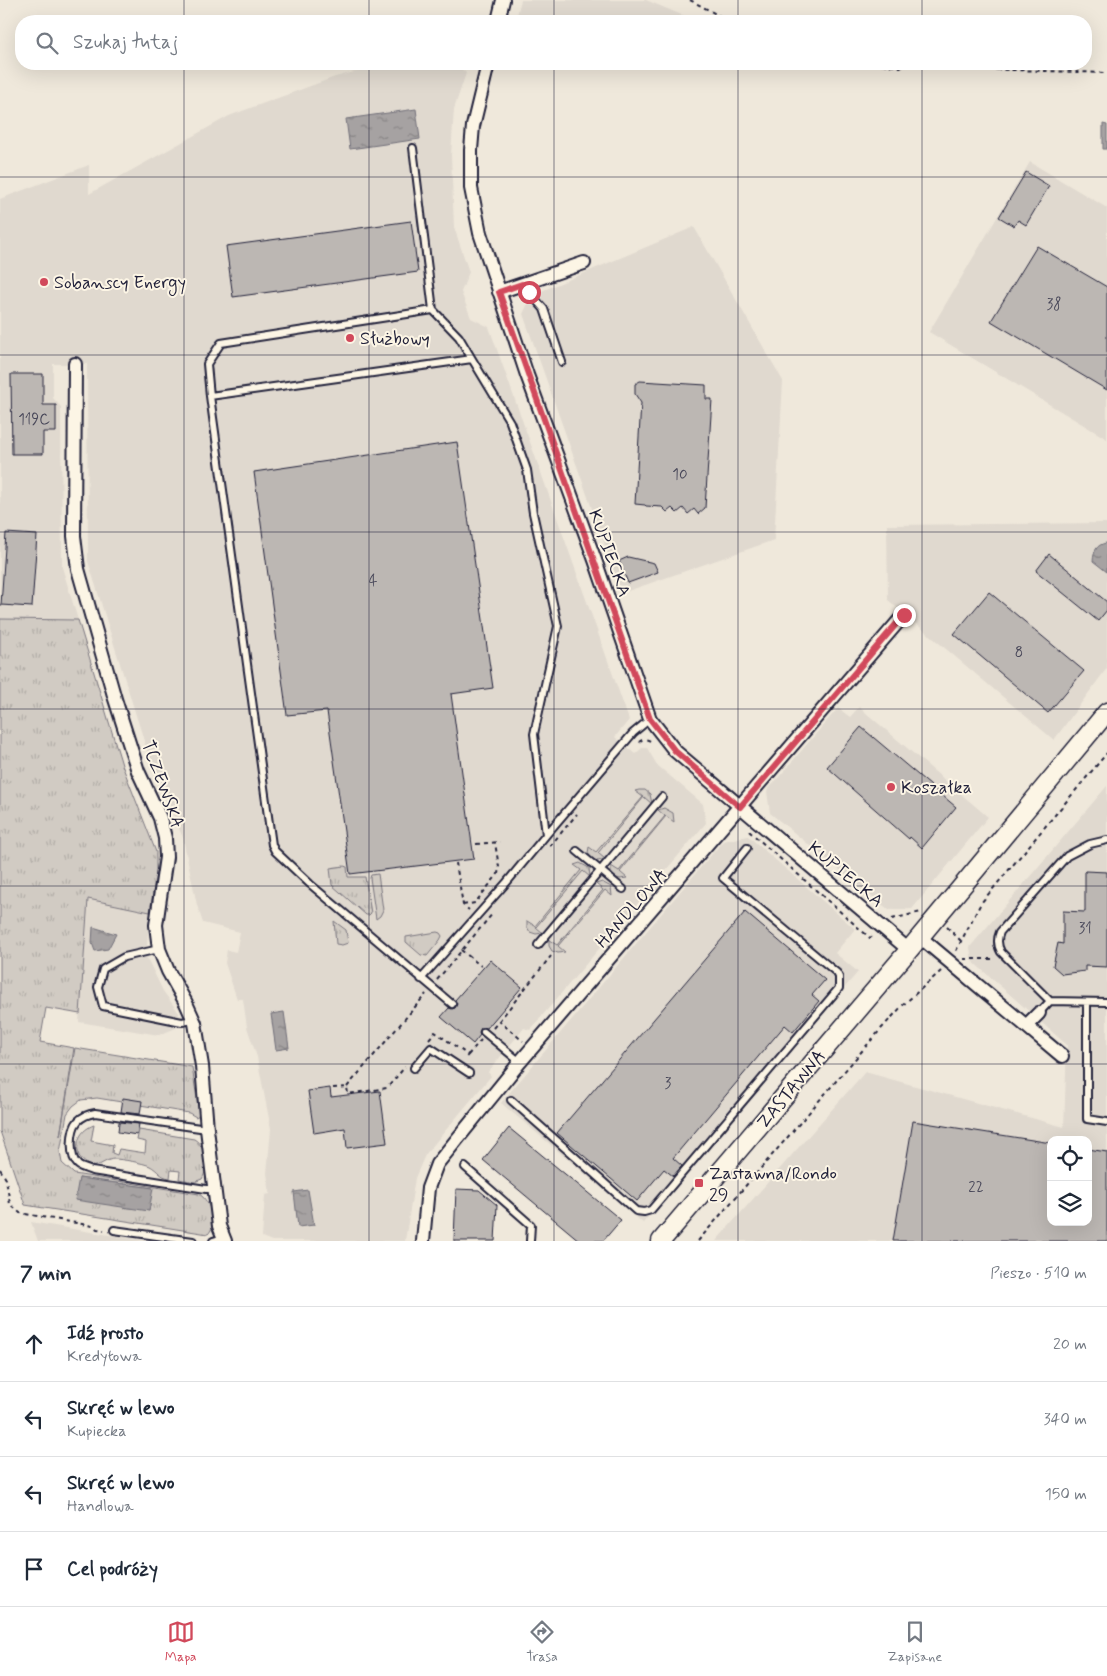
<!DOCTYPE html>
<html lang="pl">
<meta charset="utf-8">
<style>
body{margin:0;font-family:Mynerve,sans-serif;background:#f2f2f3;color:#1f2937}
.controls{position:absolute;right:15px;bottom:15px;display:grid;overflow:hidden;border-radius:10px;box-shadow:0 5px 20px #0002}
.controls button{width:45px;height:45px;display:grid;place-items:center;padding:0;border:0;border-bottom:1px solid #e0e1e3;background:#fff;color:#1f2937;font:25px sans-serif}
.stop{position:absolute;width:15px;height:15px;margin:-11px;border:4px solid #d1495b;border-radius:50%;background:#fff}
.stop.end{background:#d1495b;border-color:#fff;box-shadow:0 1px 5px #0008}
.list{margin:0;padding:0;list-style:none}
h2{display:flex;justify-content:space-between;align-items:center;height:65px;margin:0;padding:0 20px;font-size:21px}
h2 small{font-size:16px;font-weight:400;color:#747a83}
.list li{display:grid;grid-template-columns:32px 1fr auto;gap:15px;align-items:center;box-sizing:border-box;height:75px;padding:0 20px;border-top:1px solid #e0e1e3}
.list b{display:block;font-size:19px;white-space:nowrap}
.list p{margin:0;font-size:16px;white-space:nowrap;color:#747a83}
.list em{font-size:16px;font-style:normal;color:#747a83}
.icon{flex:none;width:28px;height:28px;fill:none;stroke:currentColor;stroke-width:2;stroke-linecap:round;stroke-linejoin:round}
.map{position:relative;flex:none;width:1107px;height:1241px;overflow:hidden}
.search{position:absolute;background:#fff;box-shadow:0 5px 20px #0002;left:15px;right:15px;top:15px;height:55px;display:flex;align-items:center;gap:12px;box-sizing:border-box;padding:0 18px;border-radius:20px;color:#747a83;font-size:19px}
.sheet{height:365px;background:#fff}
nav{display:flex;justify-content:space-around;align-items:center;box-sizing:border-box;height:70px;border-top:1px solid #e0e1e3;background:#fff;font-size:14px;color:#747a83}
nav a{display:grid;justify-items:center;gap:2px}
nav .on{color:#d1495b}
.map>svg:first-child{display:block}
.built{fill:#e0d9cf;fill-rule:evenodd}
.grass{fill:url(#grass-tufts);stroke:#7a767f;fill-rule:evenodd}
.water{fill:url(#water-ripples);stroke:#716f79}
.building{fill:#bcb7b3;stroke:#22223b}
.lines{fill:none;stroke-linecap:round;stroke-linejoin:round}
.service-casing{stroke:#22223b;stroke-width:10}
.minor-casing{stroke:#22223b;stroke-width:16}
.secondary-casing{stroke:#22223b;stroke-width:21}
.path{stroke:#22223b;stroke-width:2;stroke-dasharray:4 4;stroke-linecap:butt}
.service{stroke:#fcf5e5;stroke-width:6}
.minor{stroke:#fcf5e5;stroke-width:12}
.secondary{stroke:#fcf5e5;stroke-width:18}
.route{stroke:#d1495b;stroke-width:6}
.grid{fill:none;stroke:#22223b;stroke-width:1;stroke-opacity:0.55}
.poi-dot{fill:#d1495b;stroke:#fcf5e5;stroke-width:2}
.labels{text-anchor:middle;stroke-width:4;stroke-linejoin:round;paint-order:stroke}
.number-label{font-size:15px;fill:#484759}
.poi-label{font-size:18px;fill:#22223b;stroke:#fcf5e5;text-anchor:start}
.street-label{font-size:18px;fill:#22223b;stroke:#fcf5e5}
</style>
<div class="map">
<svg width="1107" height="1241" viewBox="0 0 1107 1241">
<defs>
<pattern id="grass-tufts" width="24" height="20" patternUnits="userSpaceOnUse" patternTransform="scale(1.25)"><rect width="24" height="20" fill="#d1cbc3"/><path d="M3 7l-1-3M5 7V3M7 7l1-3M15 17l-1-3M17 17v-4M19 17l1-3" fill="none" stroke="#b3aea8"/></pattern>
<pattern id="water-ripples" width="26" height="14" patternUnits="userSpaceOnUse" patternTransform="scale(1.25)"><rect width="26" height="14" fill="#a6a2a2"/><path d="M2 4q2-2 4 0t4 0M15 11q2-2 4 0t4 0" fill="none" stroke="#878485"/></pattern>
</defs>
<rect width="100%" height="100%" fill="#efe8db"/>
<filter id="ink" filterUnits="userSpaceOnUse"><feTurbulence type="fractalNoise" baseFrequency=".02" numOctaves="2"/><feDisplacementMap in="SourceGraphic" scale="10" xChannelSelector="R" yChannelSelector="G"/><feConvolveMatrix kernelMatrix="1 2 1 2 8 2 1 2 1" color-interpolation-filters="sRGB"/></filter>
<g filter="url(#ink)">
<!-- built -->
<path class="built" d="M521 0H646L696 21H529V18L517 15Z
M386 64H457L466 73 454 109 451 155 454 227 469 272 461 292 471 318 489 327 629 720 615 737 635 754 642 748H647L657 765 703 804 706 823 530 1030 524 1028 488 1072 491 1076 425 1155 415 1178 405 1241H272L262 1237 265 1195 270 1194 267 1173 271 1129 257 1057 247 1027 243 999H237L225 963 227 950 236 952 240 932 203 923 197 905 183 838 150 760 88 561 87 364H53V398L61 407 62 567 78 620 0 619V199L89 165V194L229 116 335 77Z
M665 64H759V68Z
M1030 162 1107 208V439L929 332Z
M694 227 783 381 774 540 622 593 523 314 532 295Z
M1107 523V668L1054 740 888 600 887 525Z
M859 707 988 817 912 909 889 910 770 813 767 791 838 708 850 717Z
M1107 786V1241H716L865 1072 1064 1127 1067 1045 972 961 970 947ZM1051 1140H1088V1222H1051Z
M748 836 855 929 835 953 858 972 643 1223 501 1103 723 841Z
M88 898 150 912 146 956 163 991 179 1013 176 1028 159 1035 79 1022Z
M31 1222 145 1241H38Z"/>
<!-- grass -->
<path class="grass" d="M0 619 78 620 122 765 156 852V873L150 912 88 899 80 1014 46 1008 40 1042 74 1048 60 1136 75 1048 192 1067 199 1112V1115L196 1117 189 1113 97 1098 81 1100 73 1106 67 1114 60 1152 62 1163 74 1174 199 1194C210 1200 218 1225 208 1234L25 1205 0 1131ZM79 1178 152 1188 149 1211Z
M639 790H645L650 794 652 804 644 797 598 853 605 859 598 861 592 859 588 853 589 847 596 852 643 797 635 791Z
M664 808 673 813 674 822 666 816 620 872 627 878 620 879 614 877 611 872V866L619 871 665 816 658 810Z
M580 863 589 868 590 877 583 871 536 927 543 933 536 934 530 932 527 927V921L535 926 581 870 574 865Z
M344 866 347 867 348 877H365L371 913 369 915H366L332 885 330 868Z
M378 874 383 910 380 916 376 919 370 878 371 875Z
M602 882 611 887 612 896 605 890 558 946 565 952 558 953 552 951 549 946V940L557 945 603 890 596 884Z
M334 921 346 930 348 943 342 945 336 944Z
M437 932 440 933 442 936 440 940 427 956 421 955 406 942V937Z
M94 1125 91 1141 113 1145 112 1153 117 1155 119 1149 145 1153 146 1142 137 1140 139 1130 194 1139C206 1146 209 1168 202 1179L194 1182 179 1179 180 1171 171 1170 170 1178C160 1177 158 1170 150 1166 144 1163 121 1159 114 1159 100 1160 95 1177 79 1156 75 1142 80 1130 94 1125Z"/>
<!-- water -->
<path class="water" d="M416 109 420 139 350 149 346 119Z
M1103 124 1107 125V149H1103Z
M1106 543H1107V572L1093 561C1094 551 1096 545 1106 543Z
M93 927 116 934 108 949 95 951 92 943Z
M284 1012 289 1048 276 1050 271 1014Z
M79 1178 153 1188 149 1211 75 1200Z
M308 1190 314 1225 298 1227 294 1192Z"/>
<!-- building -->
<path class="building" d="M1026 172 1049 186 1026 225 1018 220 1014 226 999 217Z
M411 221 418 272 233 297 226 246Z
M1037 246 1107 287V390L991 321Z
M11 374H43V405H56V432H43V454H12Z
M640 381 706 385V399H712L705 508 698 514 694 509 688 514 683 508 677 513 672 508 667 512 662 507 646 506 645 505 635 504 641 403 635 394V384Z
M457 442 493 688 451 694 474 859 350 874 327 711 287 715 254 472Z
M6 533 37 535 32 607 1 605Z
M1049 554 1107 602V610L1098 621 1036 571Z
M628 557 654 563 658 572 628 583 619 561Z
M989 592 1084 671 1048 713 954 634Z
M861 727 956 807 922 848 910 837 909 839 827 767Z
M1085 871 1107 872V967L1085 966V971L1062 974 1053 966 1058 943 1063 944V911L1085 912Z
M745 912 825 980 812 995 819 1001 793 1032 785 1025 673 1158 682 1166 673 1176 664 1169 637 1201 557 1133Z
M490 960 522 987 487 1028H481L479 1032 480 1035 473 1044 441 1017 449 1008 452 1009 455 1008 457 1004 455 1000Z
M330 1088 331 1097 380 1091 387 1143 347 1148 345 1128 314 1133 308 1091Z
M123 1098 142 1101 140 1114 121 1112Z
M913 1121 1051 1143V1222H1088V1149L1107 1152V1241H893Z
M119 1122 139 1124 137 1135 118 1132Z
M509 1128 621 1220 603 1241H580L483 1160Z
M456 1189 479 1190 497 1205 495 1241H454Z"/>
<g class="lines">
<defs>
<path id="service" d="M413 148 433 310
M522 284 544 309 562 362
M210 396 207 364 221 343 433 310 459 337 472 359
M546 835 633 733 650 719
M577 851 623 889
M538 945 662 797
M159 949 124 957 103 969 98 987 103 1006 182 1022 193 1020
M421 979 507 882 546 835 534 734 558 626 533 513 527 470 510 422 472 359 210 396 272 845 275 851 310 884 432 987 452 1004
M1050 1001 1001 952C997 945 997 939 1000 932L1067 856 1090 844 1107 840
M1087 1002V1119L1107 1122
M1039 1013 1050 1001 1107 1002
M484 1032 520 1062
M414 1068 431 1048 469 1073
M511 1100 636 1211 644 1212 651 1210 839 988V977L837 973 723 878 747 848
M207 1129 95 1113C88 1114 83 1116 78 1121 70 1130 69 1157 78 1165 81 1168 88 1169 92 1171L206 1189H215
M465 1167 531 1225 530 1241
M114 1230 193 1241
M213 1241 223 1238"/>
<path id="minor" d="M498 21 503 0
M488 64 473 126 471 150V188L480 233 527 375 595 560 650 719 675 751 909 950
M499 292 584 263
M75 364 74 536 78 569 115 699 138 771 160 818 165 838 166 857 156 925 159 949 168 971 186 1003 195 1023 202 1066 207 1129 219 1226 225 1241
M920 937 1062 1056
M1026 1026 1039 1013
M423 1241 428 1188 437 1164 520 1062 904 615"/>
<path id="secondary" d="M661 1241 909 950 1107 712"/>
</defs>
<!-- service casing -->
<use href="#service" class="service-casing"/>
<!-- minor casing -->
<use href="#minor" class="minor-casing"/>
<!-- secondary casing -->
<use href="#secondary" class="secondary-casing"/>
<!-- path -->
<path class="path" d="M690 0 729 21
M882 64 900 67 908 64
M956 64 984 69 1107 73
M639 742C643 738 648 739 652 742
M749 831 870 938 874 935
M476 844 500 842
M550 846 577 814
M456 863 463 905 469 910
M463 905 475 903 498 874 499 867 495 843
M892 919 921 912
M947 927 961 941
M461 950 481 966
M956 951 981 903 1107 753
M964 959H994
M437 980 493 913
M499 1021 551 956
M493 1028 499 1021 523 1041
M429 1039 435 1032 468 1055 464 1060
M468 1055 481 1040
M347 1087 426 994
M333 1088 347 1087 348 1094 387 1088 405 1067
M0 1169 6 1179 10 1204 20 1213 93 1226 97 1229 104 1230
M698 1241 881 1029 903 1005 941 971"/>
<!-- service -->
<use href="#service" class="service"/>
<!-- minor -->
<use href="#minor" class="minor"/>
<!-- secondary -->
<use href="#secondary" class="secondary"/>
</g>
</g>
<g class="lines" filter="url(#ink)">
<!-- route -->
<path class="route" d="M529 292 522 284 499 292 650 719 675 751 740 807 904 615"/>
</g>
<!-- grid -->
<path class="grid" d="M184 0V21M369 0V21M554 0V21M738 0V21M922 0V21M184 64V1241M369 64V1241M554 64V1241M738 64V1241M922 64V1241M0 177H1107M0 355H1107M0 532H1107M0 709H1107M0 886H1107M0 1064H1107"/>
<!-- markers -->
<g class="poi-dot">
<circle cx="44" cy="282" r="5"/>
<circle cx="350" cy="338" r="5"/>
<circle cx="891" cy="787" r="5"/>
<rect x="694" y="1178" width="10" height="10" rx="2.5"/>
</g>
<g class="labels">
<!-- number labels -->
<g class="number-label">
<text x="1054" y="309">38</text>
<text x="34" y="424">119C</text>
<text x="680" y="479">10</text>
<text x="373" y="585">4</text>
<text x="1019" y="657">8</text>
<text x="1085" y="933">31</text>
<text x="668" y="1088">3</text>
<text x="976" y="1192">22</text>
</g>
<!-- poi labels -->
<g class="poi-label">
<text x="54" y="288">Sobanscy Energy</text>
<text x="360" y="344">Służbowy</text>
<text x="901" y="793">Koszałka</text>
<text x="709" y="1179">Zastawna/Rondo<tspan x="709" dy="21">29</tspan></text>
</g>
<!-- street labels -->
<g class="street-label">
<text transform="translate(610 553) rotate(70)" y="6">KUPIECKA</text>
<text transform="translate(163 784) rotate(70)" y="6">TCZEWSKA</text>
<text transform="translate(846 874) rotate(40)" y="6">KUPIECKA</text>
<text transform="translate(631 908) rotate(-49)" y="6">HANDLOWA</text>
<text transform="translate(791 1089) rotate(-50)" y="6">ZASTAWNA</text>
</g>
</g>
</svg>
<div class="controls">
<button><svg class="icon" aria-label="locate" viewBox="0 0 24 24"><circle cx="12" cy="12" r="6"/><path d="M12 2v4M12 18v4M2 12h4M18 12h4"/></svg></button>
<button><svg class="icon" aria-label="layers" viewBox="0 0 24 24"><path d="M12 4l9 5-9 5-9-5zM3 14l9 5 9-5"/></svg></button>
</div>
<div class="stop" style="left:529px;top:292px"></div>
<div class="stop end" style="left:904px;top:615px"></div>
<div class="search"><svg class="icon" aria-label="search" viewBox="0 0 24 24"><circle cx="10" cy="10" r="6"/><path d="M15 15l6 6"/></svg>Szukaj tutaj</div>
</div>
<section class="sheet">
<h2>7 min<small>Pieszo · 510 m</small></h2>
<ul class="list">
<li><svg class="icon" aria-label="ahead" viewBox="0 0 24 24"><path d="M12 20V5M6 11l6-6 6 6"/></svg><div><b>Idź prosto</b><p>Kredytowa</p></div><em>20 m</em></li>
<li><svg class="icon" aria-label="left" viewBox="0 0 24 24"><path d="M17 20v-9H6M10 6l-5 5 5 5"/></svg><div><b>Skręć w lewo</b><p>Kupiecka</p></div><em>340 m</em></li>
<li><svg class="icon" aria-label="left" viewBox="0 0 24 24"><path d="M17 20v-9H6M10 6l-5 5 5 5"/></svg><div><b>Skręć w lewo</b><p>Handlowa</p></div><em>150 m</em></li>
<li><svg class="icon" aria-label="arrive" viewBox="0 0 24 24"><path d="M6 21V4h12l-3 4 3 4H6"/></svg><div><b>Cel podróży</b></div></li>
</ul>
</section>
<nav>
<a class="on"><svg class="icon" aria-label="map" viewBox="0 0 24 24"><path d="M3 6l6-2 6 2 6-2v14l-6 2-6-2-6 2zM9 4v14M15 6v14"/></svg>Mapa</a>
<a><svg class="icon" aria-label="directions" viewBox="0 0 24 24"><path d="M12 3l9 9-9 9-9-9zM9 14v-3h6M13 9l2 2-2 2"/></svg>Trasa</a>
<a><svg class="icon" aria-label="saved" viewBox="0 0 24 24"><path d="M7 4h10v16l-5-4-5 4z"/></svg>Zapisane</a>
</nav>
